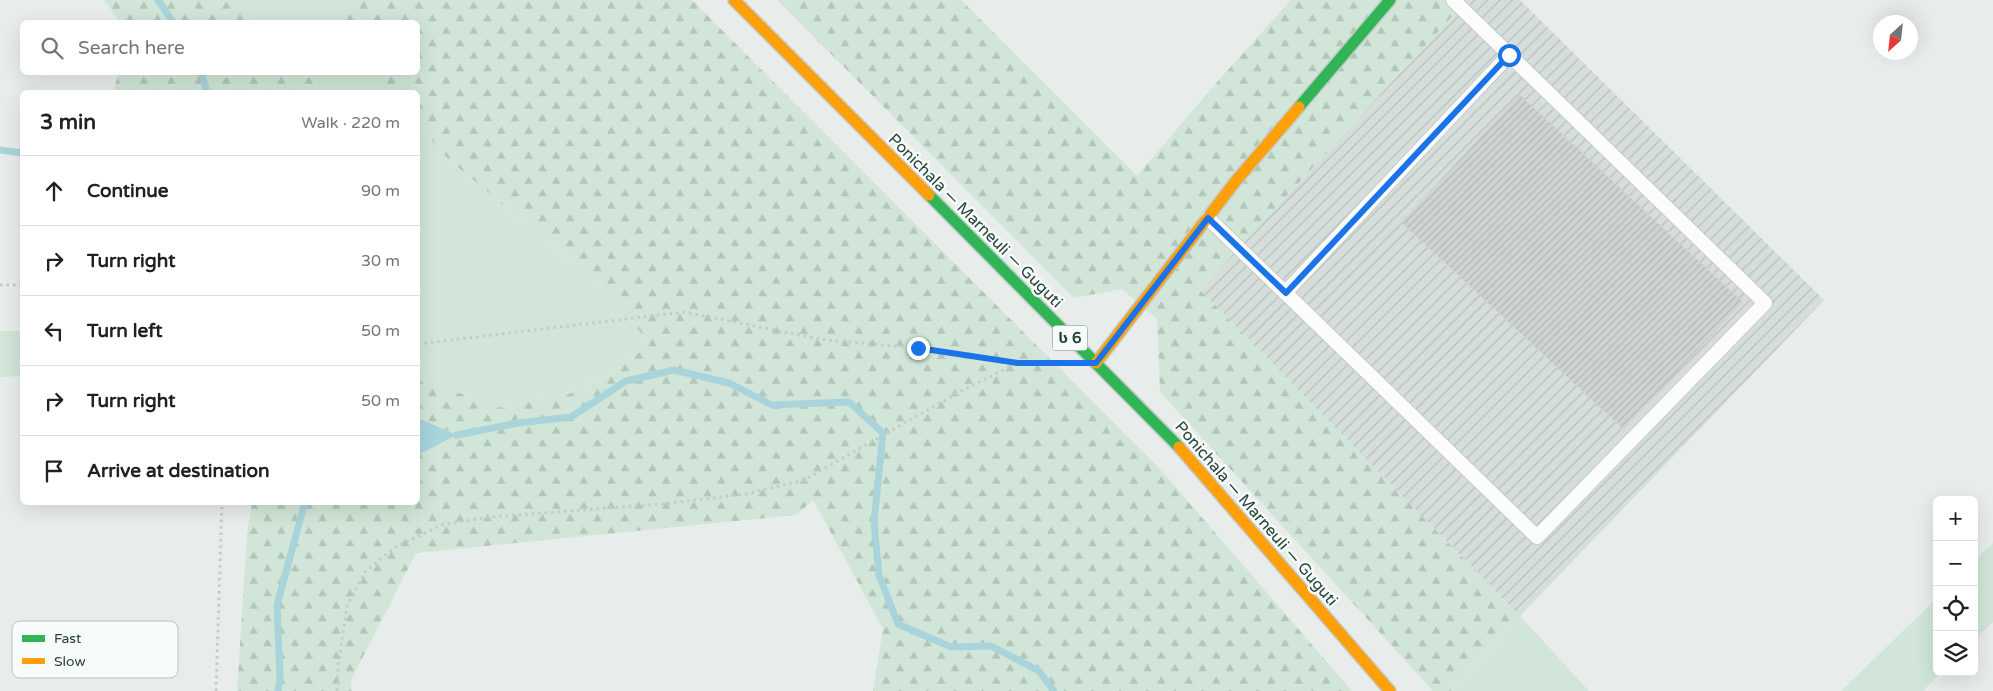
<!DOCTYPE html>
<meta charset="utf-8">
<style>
body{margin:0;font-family:"Varela Round","Noto Sans Georgian",sans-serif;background:#f2f2f2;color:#202124}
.controls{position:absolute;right:15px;bottom:15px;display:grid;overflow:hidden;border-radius:8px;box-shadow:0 5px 20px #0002}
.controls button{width:45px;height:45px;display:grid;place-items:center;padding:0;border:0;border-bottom:1px solid #e0e0e0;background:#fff;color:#202124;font:25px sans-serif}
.compass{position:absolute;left:1873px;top:15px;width:45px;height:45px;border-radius:50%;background:#fff;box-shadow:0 5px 20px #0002;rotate:207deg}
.stop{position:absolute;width:15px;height:15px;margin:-11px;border:4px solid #1a73e8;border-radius:50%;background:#fff}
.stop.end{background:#1a73e8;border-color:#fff;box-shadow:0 1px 5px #0008}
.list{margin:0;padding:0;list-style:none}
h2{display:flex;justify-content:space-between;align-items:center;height:65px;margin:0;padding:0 20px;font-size:21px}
h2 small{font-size:16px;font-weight:400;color:#757577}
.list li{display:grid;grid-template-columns:32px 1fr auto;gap:15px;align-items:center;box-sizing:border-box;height:70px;padding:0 20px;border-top:1px solid #e0e0e0}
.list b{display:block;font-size:19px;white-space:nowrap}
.list em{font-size:16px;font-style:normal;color:#757577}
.icon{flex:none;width:28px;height:28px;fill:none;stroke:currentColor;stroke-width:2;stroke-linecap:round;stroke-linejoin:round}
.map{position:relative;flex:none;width:1993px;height:691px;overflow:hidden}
.search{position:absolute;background:#fff;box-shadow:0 5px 20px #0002;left:20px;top:20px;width:400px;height:55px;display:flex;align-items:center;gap:12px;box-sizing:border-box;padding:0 18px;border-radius:8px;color:#757577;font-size:19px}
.panel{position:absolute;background:#fff;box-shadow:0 5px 20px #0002;left:20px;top:90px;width:400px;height:415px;border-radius:8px}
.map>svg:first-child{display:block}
.industrial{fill:url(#industrial-furrows)}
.grass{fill:#d1e6d8}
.forest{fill:url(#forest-firs)}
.water{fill:#a9d4db}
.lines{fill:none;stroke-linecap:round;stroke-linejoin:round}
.stream{stroke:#a9d4db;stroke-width:7}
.building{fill:url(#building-hatch);stroke:#d1d6d4}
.lane-casing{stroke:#c5cac8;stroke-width:16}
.fast-casing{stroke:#c3cbc8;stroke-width:14}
.slow-casing{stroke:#c3cbc8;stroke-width:14}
.path{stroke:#c3ccca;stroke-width:3;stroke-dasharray:2.5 4;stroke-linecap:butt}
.lane{stroke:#fcfcfc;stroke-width:14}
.fast{stroke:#30b455;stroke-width:11}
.slow{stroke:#ff9f0a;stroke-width:11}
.route{stroke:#1a73e8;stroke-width:6}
.labels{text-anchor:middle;stroke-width:5;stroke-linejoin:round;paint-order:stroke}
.shield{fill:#f7fbf9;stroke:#637a73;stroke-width:1}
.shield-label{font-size:15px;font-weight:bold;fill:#24423a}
.street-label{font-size:16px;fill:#24423a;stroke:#f7fbf9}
.key{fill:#f7fbf9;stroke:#b8c4c0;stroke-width:1}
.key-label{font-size:14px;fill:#24423a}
</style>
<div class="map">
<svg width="1993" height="691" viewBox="0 0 1993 691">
<defs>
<pattern id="industrial-furrows" width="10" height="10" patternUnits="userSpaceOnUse" patternTransform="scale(1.25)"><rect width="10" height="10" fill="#d6dedb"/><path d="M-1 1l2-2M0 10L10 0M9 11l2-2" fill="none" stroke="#b8c0bd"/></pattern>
<pattern id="forest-firs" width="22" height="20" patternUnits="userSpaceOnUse" patternTransform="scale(1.25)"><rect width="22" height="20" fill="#d1e6d8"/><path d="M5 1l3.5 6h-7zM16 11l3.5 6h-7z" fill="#b3c6ba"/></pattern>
<pattern id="building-hatch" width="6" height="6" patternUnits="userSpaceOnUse" patternTransform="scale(1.25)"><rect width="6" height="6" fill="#cfd4d2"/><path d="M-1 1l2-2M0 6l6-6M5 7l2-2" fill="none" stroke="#b2b7b5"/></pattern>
</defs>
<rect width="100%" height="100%" fill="#e8edeb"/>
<!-- industrial -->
<path class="industrial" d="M1467 0H1520L1824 300 1520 616 1200 290Z"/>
<!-- grass -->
<path class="grass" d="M236 0H346L345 22H257Z
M305 73H373L391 92H318V86Z
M418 124 446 157 597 283 650 343 621 367 569 394 503 408 418 379Z
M0 331H22V376L0 377Z
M1993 543V622L1974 640V561Z
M1937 598V672H1942L1923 691H1841Z
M1520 616 1589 691H1451Z"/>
<!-- forest -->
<path class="forest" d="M104 0H236L257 22H120Z
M346 0H692L1159 468 1352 691H873L883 629 813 500 796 515 416 553 351 680 352 691H237L247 534 252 503 418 502V455L457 435 418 418V379L503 408 569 394 621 367 650 343 597 283 446 157 418 124V92H391L373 73 418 72V22H345Z
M777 0H961L1137 176 1218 81 1291 0H1467L1200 290 1520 616 1451 691H1433L1160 392 1157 319 1122 289 1074 298Z
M119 72 305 73 318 86V92H113Z"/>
<!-- water -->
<path class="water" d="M418 418 457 435 418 455Z"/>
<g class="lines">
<!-- stream -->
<path class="stream" d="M158 0 173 22
M201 72 207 92
M0 150 22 153
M457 435 518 423 571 417 626 381 674 370 729 383 772 405 849 402 883 433 874 522 879 575 898 624 951 647 991 646 1039 671 1054 691
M278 691 280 678 277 605 305 502"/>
</g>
<!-- building -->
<path class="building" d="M1520 95 1743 302 1623 429 1401 222Z"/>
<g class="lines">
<defs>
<path id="lane" d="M1208 218 1537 537 1765 303 1453 0
M1285 293 1509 55"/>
<path id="fast" d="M1299 107 1390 0
M929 195 1179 447"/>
<path id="slow" d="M734 0 929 195
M1096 363 1235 182 1299 107
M1179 447 1390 691"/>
</defs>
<!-- lane casing -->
<use href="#lane" class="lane-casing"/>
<!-- fast casing -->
<use href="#fast" class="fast-casing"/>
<!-- slow casing -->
<use href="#slow" class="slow-casing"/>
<!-- path -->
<path class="path" d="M0 285H22
M418 344 684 312 825 340 918 348 1018 363
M216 691 222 502
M337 691 338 666 347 606 365 572 395 547 442 525 490 517 662 504 746 494 804 480 961 391 1018 363H1061"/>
<!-- lane -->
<use href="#lane" class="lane"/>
<!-- fast -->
<use href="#fast" class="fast"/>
<!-- slow -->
<use href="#slow" class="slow"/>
</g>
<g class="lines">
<!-- route -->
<path class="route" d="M918 348 1018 363H1096L1208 218 1286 293 1509 55"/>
</g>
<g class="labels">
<!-- shield labels -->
<rect class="shield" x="1052.5" y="325.5" width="35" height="25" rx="4"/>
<g class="shield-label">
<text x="1070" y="343">ს 6</text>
</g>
<!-- street labels -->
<g class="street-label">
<text transform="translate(976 220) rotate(45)" y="6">Ponichala — Marneuli — Guguti</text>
<text transform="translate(1257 513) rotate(49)" y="6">Ponichala — Marneuli — Guguti</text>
</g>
</g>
<!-- legend -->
<rect x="12" y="621" width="166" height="57" rx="8" class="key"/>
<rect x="22" y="635" width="23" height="7" fill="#30b455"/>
<rect x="22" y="658" width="23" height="6" fill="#ff9f0a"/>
<g class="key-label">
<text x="54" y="643">Fast</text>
<text x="54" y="666">Slow</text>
</g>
</svg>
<div class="controls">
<button>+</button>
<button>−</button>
<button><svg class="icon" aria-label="locate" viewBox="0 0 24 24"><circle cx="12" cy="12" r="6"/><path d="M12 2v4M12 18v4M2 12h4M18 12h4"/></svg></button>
<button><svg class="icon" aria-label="layers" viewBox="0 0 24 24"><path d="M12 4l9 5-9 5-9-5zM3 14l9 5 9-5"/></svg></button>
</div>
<svg class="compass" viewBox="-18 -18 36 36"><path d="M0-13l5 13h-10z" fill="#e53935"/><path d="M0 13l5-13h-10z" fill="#757577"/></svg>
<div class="stop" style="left:1509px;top:55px"></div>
<div class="stop end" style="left:918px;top:348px"></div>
<div class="search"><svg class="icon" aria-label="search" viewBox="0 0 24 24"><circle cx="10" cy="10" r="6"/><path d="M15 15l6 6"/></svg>Search here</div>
<section class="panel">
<h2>3 min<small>Walk · 220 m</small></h2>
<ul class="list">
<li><svg class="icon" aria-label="ahead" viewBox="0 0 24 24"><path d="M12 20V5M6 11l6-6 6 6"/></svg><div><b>Continue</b></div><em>90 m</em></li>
<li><svg class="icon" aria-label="right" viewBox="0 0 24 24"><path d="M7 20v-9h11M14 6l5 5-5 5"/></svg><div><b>Turn right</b></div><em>30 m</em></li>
<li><svg class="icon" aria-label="left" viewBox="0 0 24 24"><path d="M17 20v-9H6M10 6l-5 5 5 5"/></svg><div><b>Turn left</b></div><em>50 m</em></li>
<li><svg class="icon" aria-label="right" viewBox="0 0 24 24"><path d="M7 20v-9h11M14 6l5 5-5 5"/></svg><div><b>Turn right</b></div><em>50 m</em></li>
<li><svg class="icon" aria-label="arrive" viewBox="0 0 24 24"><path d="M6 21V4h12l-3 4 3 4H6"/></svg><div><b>Arrive at destination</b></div></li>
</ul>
</section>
</div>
